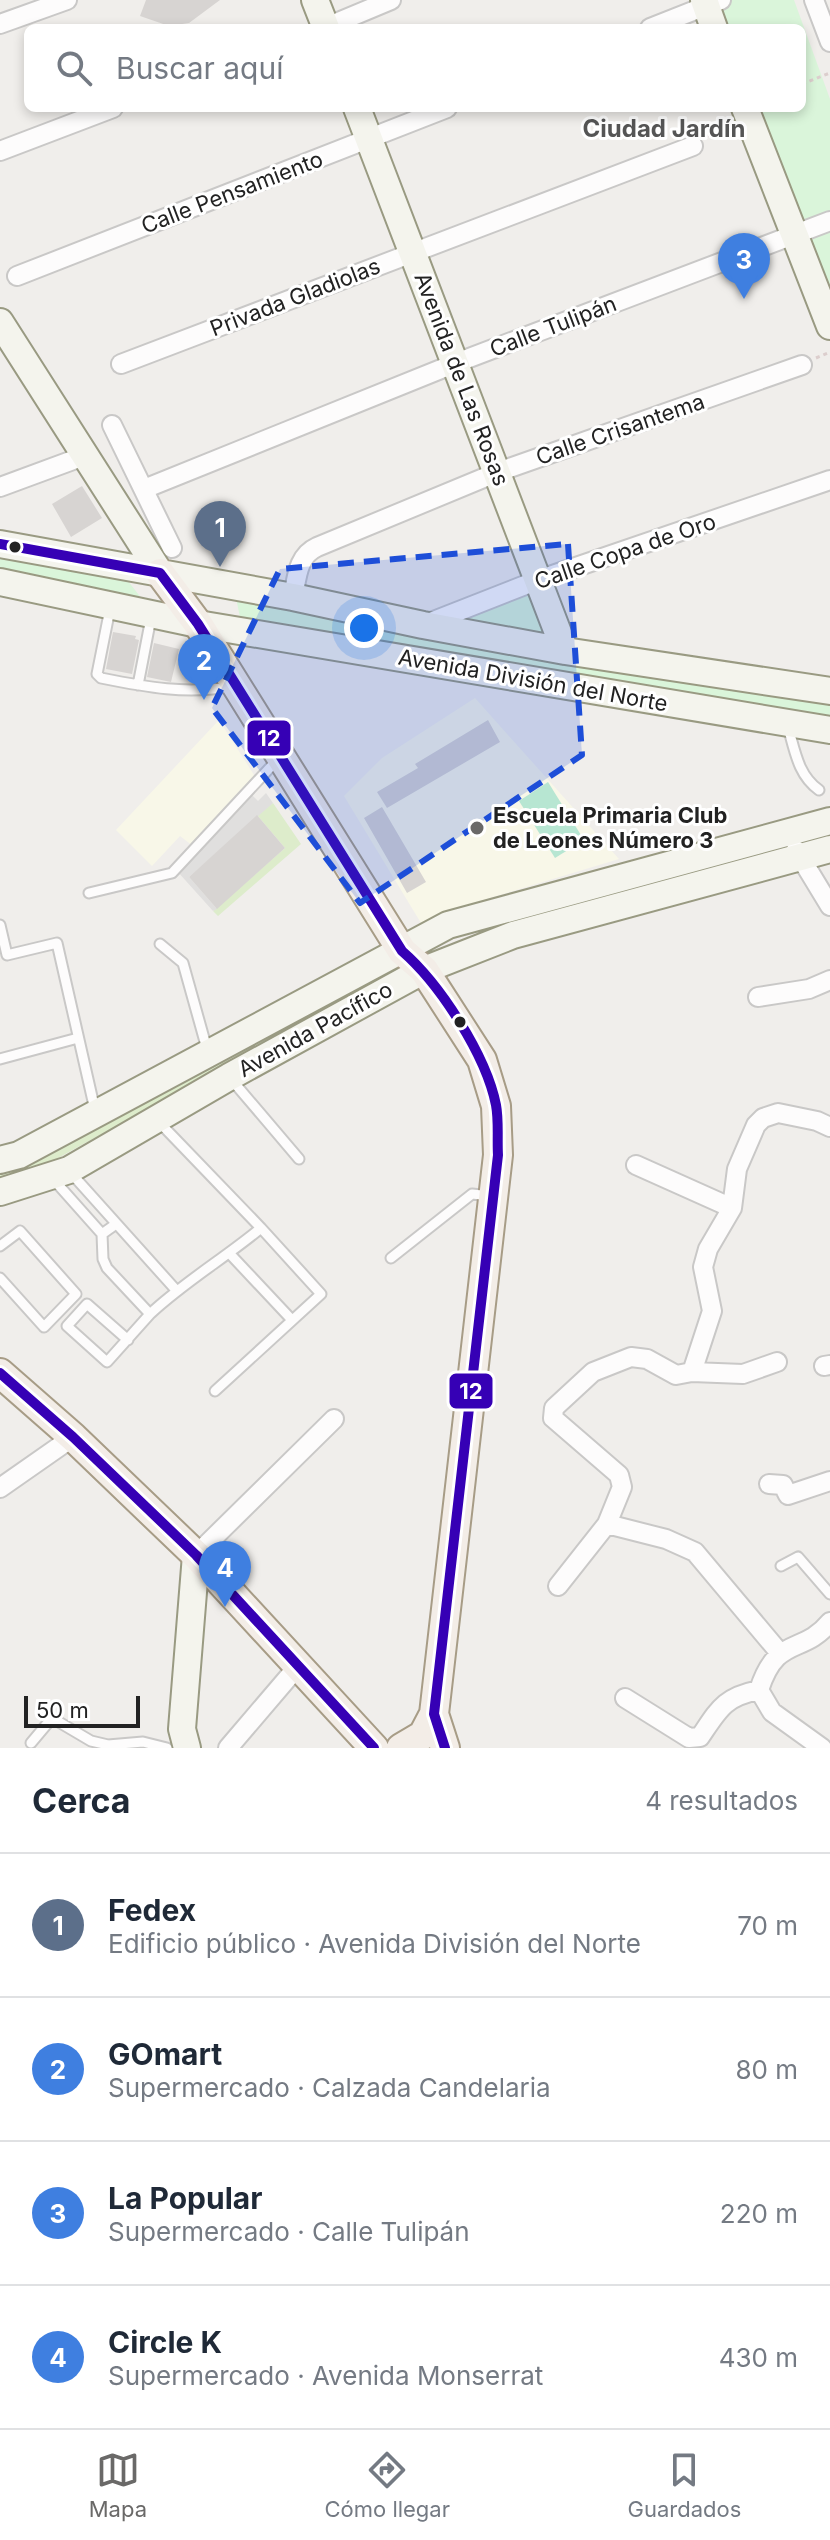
<!DOCTYPE html>
<html lang="es">
<meta charset="utf-8">
<style>
body{margin:0;font-family:Inter,sans-serif;background:#f2f2f3;color:#1f2937}
.scale{position:absolute;left:24px;bottom:20px;width:116px;box-sizing:border-box;padding-left:8px;border:4px solid #222;border-top:0;font-size:22px;line-height:28px;white-space:nowrap;color:#222;-webkit-text-stroke:6px #fff;paint-order:stroke}
.you{position:absolute;left:364px;top:628px;width:28px;height:28px;margin:-20px;border:6px solid #fff;border-radius:50%;background:#1a73e8;box-shadow:0 0 0 12px #1a73e833}
.badge{display:grid;place-items:center;width:52px;height:52px;border-radius:50%;background:#6a6968;color:#fff;font-size:26px;font-weight:700}
.pin{position:absolute;translate:-50% -66px;filter:drop-shadow(0 2px 4px #0008)}
.pin::after{content:'';position:absolute;top:42px;width:28px;height:24px;background:inherit;clip-path:polygon(0 0,100% 0,50% 100%)}
.list{margin:0;padding:0;list-style:none}
h2{display:flex;justify-content:space-between;align-items:center;height:104px;margin:0;padding:0 32px;font-size:34px}
h2 small{font-size:26px;font-weight:400;color:#747a83}
.list li{display:grid;grid-template-columns:52px 1fr auto;gap:24px;align-items:center;box-sizing:border-box;height:144px;padding:0 32px;border-top:2px solid #e0e1e3}
.list b{display:block;font-size:30px;white-space:nowrap}
.list p{margin:0;font-size:26px;white-space:nowrap;color:#747a83}
.list em{font-size:26px;font-style:normal;color:#747a83}
.icon{flex:none;width:44px;height:44px;fill:none;stroke:currentColor;stroke-width:2;stroke-linecap:round;stroke-linejoin:round}
.map{position:relative;flex:none;width:830px;height:1748px;overflow:hidden}
.search{position:absolute;background:#fff;box-shadow:0 4px 12px #0003;left:24px;right:24px;top:24px;height:88px;display:flex;align-items:center;gap:20px;box-sizing:border-box;padding:0 28px;border-radius:12px;color:#747a83;font-size:30px}
.sheet{height:680px;background:#fff}
nav{display:flex;justify-content:space-around;align-items:center;box-sizing:border-box;height:112px;border-top:2px solid #e0e1e3;background:#fff;font-size:22px;color:#747a83}
nav a{display:grid;justify-items:center;gap:4px}
nav .on{color:#6a6968}
.map>svg:first-child{display:block}
.education{fill:#f8f7e8}
.grass{fill:#ddeccb}
.park{fill:#daf5da}
.pitch{fill:#b7e6d2}
.parking{fill:#e0dfde}
.building{fill:#d7d4d2}
.lines{fill:none;stroke-linecap:round;stroke-linejoin:round}
.lane-casing{stroke:#c9c8c7;stroke-width:13}
.street-casing{stroke:#c9c8c7;stroke-width:22}
.secondary-casing{stroke:#999a82;stroke-width:30}
.primary-casing{stroke:#a79c86;stroke-width:32}
.path{stroke:#dccecd;stroke-width:3;stroke-dasharray:4 4;stroke-linecap:butt}
.lane{stroke:#fdfcfc;stroke-width:9}
.street{stroke:#fdfcfc;stroke-width:18}
.secondary{stroke:#f4f4ed;stroke-width:26}
.primary{stroke:#f3ede7;stroke-width:28}
.bus-1-casing{stroke:#fff;stroke-width:16}
.bus-1{stroke:#3600b5;stroke-width:10}
.marked{fill:#1d4ed8;fill-opacity:0.2;stroke:#1d4ed8;stroke-width:6;stroke-dasharray:16 10;stroke-linejoin:round}
.bus-dot{fill:#222;stroke:#fff;stroke-width:3}
.poi-dot{fill:#6a6968;stroke:#fff;stroke-width:3}
.labels{text-anchor:middle;stroke-width:6;stroke-linejoin:round;paint-order:stroke}
.street-label{font-size:22px;fill:#222;stroke:#fff}
.poi-label{font-size:22px;font-weight:bold;fill:#222;stroke:#fff;text-anchor:start}
.neighbourhood-label{font-size:24px;font-weight:bold;fill:#555;stroke:#fff}
.line-badge{stroke:#fff;stroke-width:3}
.badge-label{font-size:22px;text-anchor:middle;font-weight:bold;fill:#fff}
</style>
<div class="map">
<svg width="830" height="1748" viewBox="0 0 830 1748">
<rect width="100%" height="100%" fill="#f0eeeb"/>
<!-- education -->
<path class="education" d="M475 698 619 859 490 898 424 928 344 796 382 758Z
M219 720 256 778 193 846 180 836 152 866 116 830Z"/>
<!-- grass -->
<path class="grass" d="M273 803 301 844 218 916 213 911 285 848 257 815Z
M383 969 388 976 31 1173 0 1181V1174L27 1167Z"/>
<!-- park -->
<path class="park" d="M712 0H794L830 99V293L755 108H802V28H723Z
M0 553 124 576 146 604 0 576Z
M538 580 562 646 425 619Z
M236 598 830 698V722L241 622Z"/>
<!-- pitch -->
<path class="pitch" d="M548 782 584 840 555 858 519 801Z"/>
<!-- parking -->
<path class="parking" d="M249 792 258 801 266 793 273 803 189 877 217 909 213 911 177 871Z"/>
<!-- building -->
<path class="building" d="M146 0H220L189 23 169 26 140 16Z
M82 486 102 518 71 537 52 504Z
M113 632 136 636 135 639 139 640 132 674 106 669Z
M154 643 179 649 171 682 147 677Z
M488 720 500 742 387 808 377 792 418 768 415 764Z
M382 807 426 882 407 893 364 818Z
M257 815 285 848 217 909 189 877Z"/>
<g class="lines">
<defs>
<path id="lane" d="M110 609 97 674 101 678C146 687 187 695 233 686
M138 685 151 618
M788 727C795 751 798 775 819 790
M89 893 172 873 278 759
M0 925 7 955 57 943 95 1110
M160 944 183 963 207 1049
M0 1059 78 1038
M231 1079 299 1159
M158 1121 261 1228
M71 1173 176 1290
M54 1180 102 1234
M116 1224 102 1234 103 1259 107 1268 150 1314C184 1282 225 1258 261 1228L321 1294 215 1391
M0 1246 20 1231 76 1294 44 1327 0 1278
M230 1254 292 1320
M391 1258 472 1194 491 1196
M128 1340 87 1304 67 1326 107 1362 150 1314
M781 1566 798 1557 830 1594
M31 1743 52 1718 91 1741 108 1745 143 1742 167 1748"/>
<path id="street" d="M814 0 830 42
M0 24 67 0
M324 28 391 0
M650 28 721 0
M0 151 113 108
M17 276 447 108
M121 364 693 146
M112 425 172 548
M0 487 84 456
M144 489 456 363 830 221
M293 597C297 578 297 556 317 547L498 472 802 365
M426 624 538 580 830 480
M796 850 830 906
M758 997 809 989 830 980
M636 1165 732 1208
M777 1362 743 1374 692 1372 676 1375 647 1359 631 1357 593 1372 554 1408 553 1418 619 1475 622 1487 607 1524 666 1539 695 1552 779 1652
M824 1366 830 1365
M692 1372 712 1311 703 1267 708 1249 732 1208 737 1169 756 1125 763 1118 778 1113 817 1121 830 1127
M769 1484 783 1485 788 1495 830 1481
M0 1488 73 1437
M196 1555 334 1419
M558 1586 607 1524
M625 1698 689 1738 700 1737C719 1709 724 1697 759 1690
M228 1748 298 1666
M822 1748 772 1712 759 1690C777 1634 802 1656 830 1622"/>
<path id="secondary" d="M315 0 326 28
M704 0 714 28
M357 108 565 651
M745 108 830 326
M0 322 160 573
M0 544 293 597 423 625 565 651 830 691
M0 582 198 624 830 730
M0 1160 19 1155 448 925 830 821
M0 1192 69 1170 229 1077 424 970 513 935 830 849
M187 1748 182 1729 196 1555"/>
<path id="primary" d="M160 573 198 624 402 951 424 970 482 1060 496 1106 498 1155 434 1714 445 1748
M0 1373 73 1437 196 1555 374 1748
M401 1748 423 1735 434 1714"/>
</defs>
<!-- lane casing -->
<use href="#lane" class="lane-casing"/>
<!-- street casing -->
<use href="#street" class="street-casing"/>
<!-- secondary casing -->
<use href="#secondary" class="secondary-casing"/>
<!-- primary casing -->
<use href="#primary" class="primary-casing"/>
<!-- path -->
<path class="path" d="M802 84 830 73
M706 137 729 119
M816 358 830 352"/>
<!-- lane -->
<use href="#lane" class="lane"/>
<!-- street -->
<use href="#street" class="street"/>
<!-- secondary -->
<use href="#secondary" class="secondary"/>
<!-- primary -->
<use href="#primary" class="primary"/>
<defs>
<path id="bus-1" d="M0 544 160 573 198 624 402 951C440 984 486 1055 496 1105 499 1121 497 1139 498 1155L434 1714 445 1748
M0 1373 73 1437 196 1555 374 1748"/>
</defs>
<!-- bus-1 casing -->
<use href="#bus-1" class="bus-1-casing"/>
<!-- bus-1 -->
<use href="#bus-1" class="bus-1"/>
</g>
<!-- marked area -->
<path class="marked" d="M568 544 582 755 360 903 212 708 280 569Z"/>
<!-- markers -->
<g class="bus-dot">
<circle cx="15" cy="547" r="7"/>
<circle cx="460" cy="1022" r="7"/>
</g>
<circle class="poi-dot" cx="477" cy="828" r="8"/>
<g class="labels">
<!-- street labels -->
<g class="street-label">
<text transform="translate(232 192) rotate(-21)" y="8">Calle Pensamiento</text>
<text transform="translate(295 297) rotate(-21)" y="8">Privada Gladiolas</text>
<text transform="translate(553 326) rotate(-21)" y="8">Calle Tulipán</text>
<text transform="translate(462 379) rotate(69)" y="8">Avenida de Las Rosas</text>
<text transform="translate(620 429) rotate(-19)" y="8">Calle Crisantema</text>
<text transform="translate(625 551) rotate(-19)" y="8">Calle Copa de Oro</text>
<text transform="translate(533 680) rotate(10)" y="8">Avenida División del Norte</text>
<text transform="translate(315 1029) rotate(-29)" y="8">Avenida Pacífico</text>
</g>
<!-- poi labels -->
<g class="poi-label">
<text x="493" y="823">Escuela Primaria Club<tspan x="493" dy="25">de Leones Número 3</tspan></text>
</g>
<!-- neighbourhood labels -->
<g class="neighbourhood-label">
<text x="664" y="137">Ciudad Jardín</text>
</g>
</g>
<g class="line-badge">
<rect x="246" y="719" width="46" height="38" rx="8" fill="#3600b5"/>
<rect x="448" y="1372" width="46" height="38" rx="8" fill="#3600b5"/>
</g>
<g class="badge-label">
<text x="269" y="746">12</text>
<text x="471" y="1399">12</text>
</g>
</svg>
<div class="scale">50 m</div>
<div class="you"></div>
<div class="pin badge" style="left:220px;top:567px;background:#5c6f8a">1</div>
<div class="pin badge" style="left:204px;top:700px;background:#3f7fe0">2</div>
<div class="pin badge" style="left:744px;top:299px;background:#3f7fe0">3</div>
<div class="pin badge" style="left:225px;top:1607px;background:#3f7fe0">4</div>
<div class="search"><svg class="icon" aria-label="search" viewBox="0 0 24 24"><circle cx="10" cy="10" r="6"/><path d="M15 15l6 6"/></svg>Buscar aquí</div>
</div>
<section class="sheet">
<h2>Cerca<small>4 resultados</small></h2>
<ul class="list">
<li><span class="badge" style="background:#5c6f8a">1</span><div><b>Fedex</b><p>Edificio público · Avenida División del Norte</p></div><em>70 m</em></li>
<li><span class="badge" style="background:#3f7fe0">2</span><div><b>GOmart</b><p>Supermercado · Calzada Candelaria</p></div><em>80 m</em></li>
<li><span class="badge" style="background:#3f7fe0">3</span><div><b>La Popular</b><p>Supermercado · Calle Tulipán</p></div><em>220 m</em></li>
<li><span class="badge" style="background:#3f7fe0">4</span><div><b>Circle K</b><p>Supermercado · Avenida Monserrat</p></div><em>430 m</em></li>
</ul>
</section>
<nav>
<a class="on"><svg class="icon" aria-label="map" viewBox="0 0 24 24"><path d="M3 6l6-2 6 2 6-2v14l-6 2-6-2-6 2zM9 4v14M15 6v14"/></svg>Mapa</a>
<a><svg class="icon" aria-label="directions" viewBox="0 0 24 24"><path d="M12 3l9 9-9 9-9-9zM9 14v-3h6M13 9l2 2-2 2"/></svg>Cómo llegar</a>
<a><svg class="icon" aria-label="saved" viewBox="0 0 24 24"><path d="M7 4h10v16l-5-4-5 4z"/></svg>Guardados</a>
</nav>
